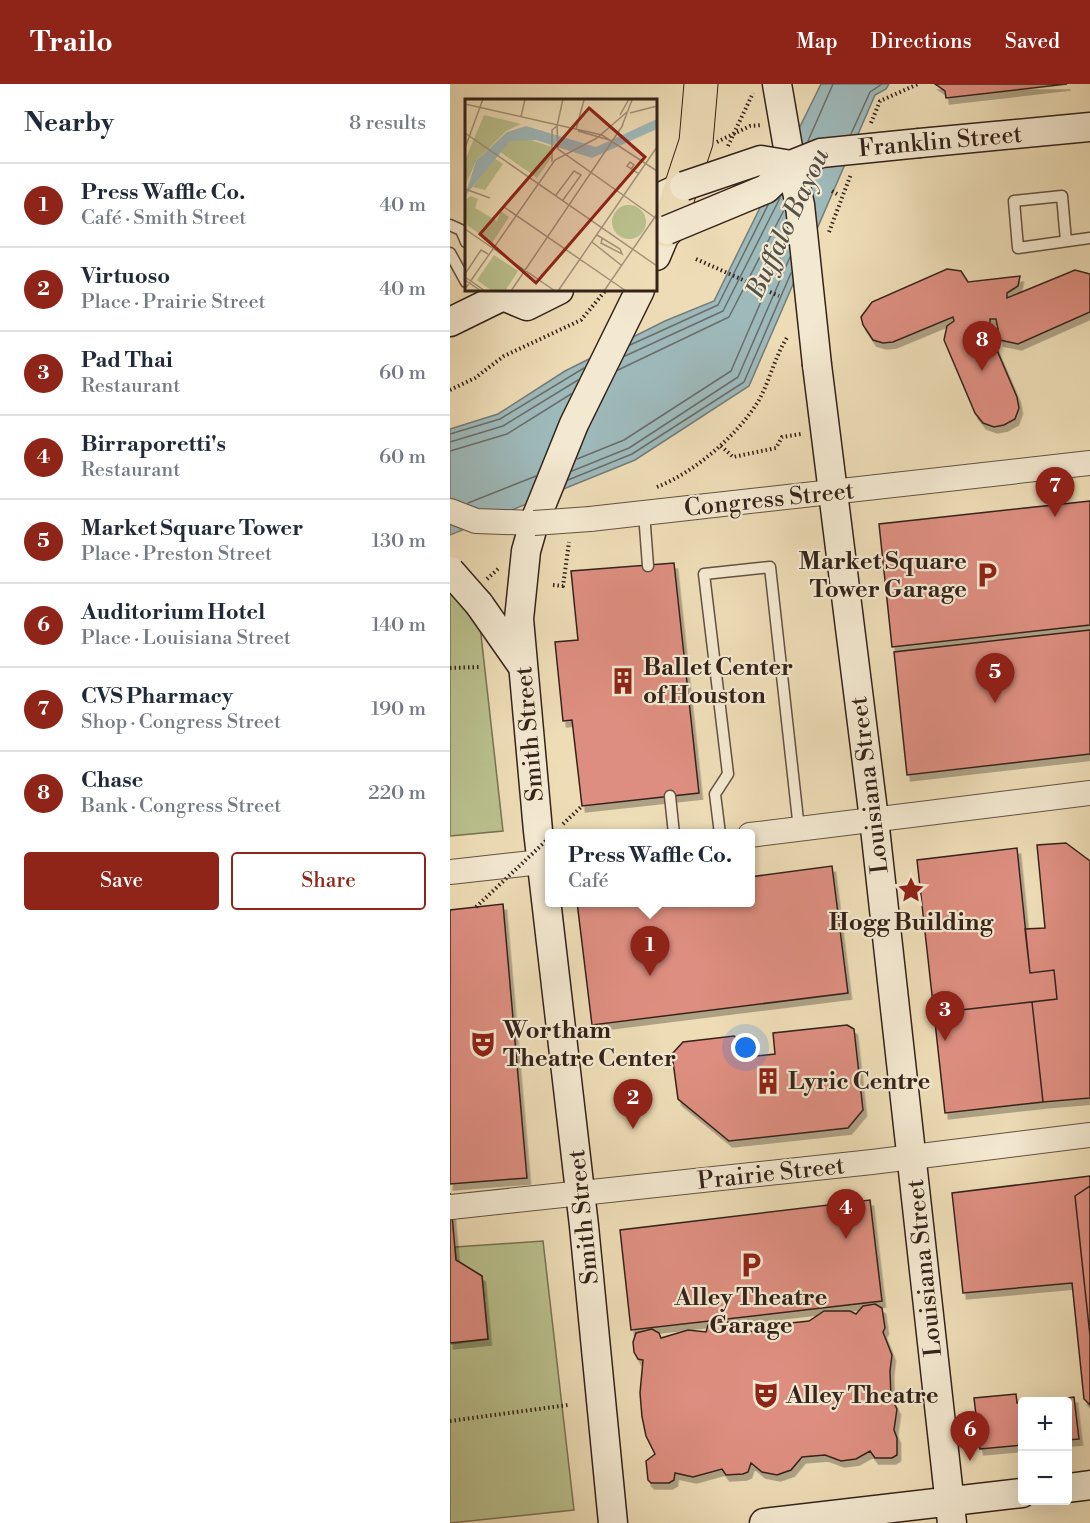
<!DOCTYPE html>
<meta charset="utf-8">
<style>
body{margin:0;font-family:"Libre Bodoni",serif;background:#f6f6f7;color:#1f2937}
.controls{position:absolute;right:18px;bottom:18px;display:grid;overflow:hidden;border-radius:6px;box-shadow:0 6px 24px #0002}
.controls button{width:54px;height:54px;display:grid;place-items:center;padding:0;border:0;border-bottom:2px solid #e0e1e3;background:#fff;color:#1f2937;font:30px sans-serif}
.you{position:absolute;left:296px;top:964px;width:21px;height:21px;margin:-15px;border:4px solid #fff;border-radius:50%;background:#1a73e8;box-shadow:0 0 0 9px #1a73e833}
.badge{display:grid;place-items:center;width:39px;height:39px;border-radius:50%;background:#8f2418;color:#fff;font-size:20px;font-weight:700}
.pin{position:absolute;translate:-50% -50px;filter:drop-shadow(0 2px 3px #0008)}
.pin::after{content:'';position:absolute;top:32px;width:21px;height:18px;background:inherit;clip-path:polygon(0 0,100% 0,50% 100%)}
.popup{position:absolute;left:95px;top:745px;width:210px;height:78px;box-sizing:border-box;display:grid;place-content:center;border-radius:6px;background:#fff;filter:drop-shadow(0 2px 4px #0005);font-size:20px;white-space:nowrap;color:#747a83}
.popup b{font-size:22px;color:#1f2937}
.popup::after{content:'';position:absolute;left:50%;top:100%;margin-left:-12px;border:12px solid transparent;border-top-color:#fff}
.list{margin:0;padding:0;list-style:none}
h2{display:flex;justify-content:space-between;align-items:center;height:78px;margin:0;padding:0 24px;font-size:26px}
h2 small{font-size:20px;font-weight:400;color:#747a83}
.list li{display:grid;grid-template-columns:39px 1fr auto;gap:18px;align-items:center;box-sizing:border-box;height:84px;padding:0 24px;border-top:2px solid #e0e1e3}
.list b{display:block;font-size:22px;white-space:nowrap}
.list p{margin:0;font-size:20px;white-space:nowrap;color:#747a83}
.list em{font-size:20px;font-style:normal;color:#747a83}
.actions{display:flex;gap:12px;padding:18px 24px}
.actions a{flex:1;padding:14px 0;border:2px solid #8f2418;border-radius:6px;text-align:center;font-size:21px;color:#8f2418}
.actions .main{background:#8f2418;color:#fff}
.map{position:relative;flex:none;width:640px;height:1439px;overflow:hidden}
header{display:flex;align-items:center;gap:36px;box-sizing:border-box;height:84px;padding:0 30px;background:#8f2418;color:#fff}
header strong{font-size:28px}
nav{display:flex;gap:33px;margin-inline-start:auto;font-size:21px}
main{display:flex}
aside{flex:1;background:#fff}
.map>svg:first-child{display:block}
.green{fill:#b9c08d;stroke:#777254;stroke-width:1.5}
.water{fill:#9eb9ba;stroke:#747d7a;stroke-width:1.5}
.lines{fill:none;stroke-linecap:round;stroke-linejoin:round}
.shore{stroke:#6a6e6a;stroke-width:1.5}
.building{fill:#dd8e80;stroke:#35231a;stroke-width:1.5;filter:url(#shadow)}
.service-casing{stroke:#635141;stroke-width:13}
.tertiary-casing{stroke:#635141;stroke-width:26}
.secondary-casing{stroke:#35231a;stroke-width:31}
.motorway-casing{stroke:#35231a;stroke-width:35}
.path{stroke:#35231a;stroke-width:4;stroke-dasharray:1.5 3;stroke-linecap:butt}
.service{stroke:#f3e8d0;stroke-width:10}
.tertiary{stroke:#f3e8d0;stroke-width:24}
.secondary{stroke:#f3e8d0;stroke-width:28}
.motorway{stroke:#eddcb6;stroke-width:33}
.tertiary-bridge-casing{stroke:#635141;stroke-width:26;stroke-linecap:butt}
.secondary-bridge-casing{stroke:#35231a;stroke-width:31;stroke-linecap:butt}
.path-bridge{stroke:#35231a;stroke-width:4;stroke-dasharray:1.5 3;stroke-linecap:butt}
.tertiary-bridge{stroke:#f3e8d0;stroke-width:24}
.secondary-bridge{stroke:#f3e8d0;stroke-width:28}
.labels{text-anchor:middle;stroke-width:4.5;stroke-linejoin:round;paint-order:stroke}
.street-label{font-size:24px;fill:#35231a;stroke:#f3e8d0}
.poi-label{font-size:24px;font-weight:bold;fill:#35231a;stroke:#f3e8d0;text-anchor:start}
.water-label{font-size:26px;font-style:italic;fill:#54504a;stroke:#f3e8d0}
.inset-road{fill:none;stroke:#a39278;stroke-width:1.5}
.view{fill:#8f2418;fill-opacity:0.15;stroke:#8f2418;stroke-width:3}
.inset-edge{fill:none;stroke:#35231a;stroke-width:3}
</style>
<header>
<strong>Trailo</strong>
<nav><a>Map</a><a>Directions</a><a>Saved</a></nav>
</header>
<main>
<aside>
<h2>Nearby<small>8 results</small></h2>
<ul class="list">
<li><span class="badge">1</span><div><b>Press Waffle Co.</b><p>Café · Smith Street</p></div><em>40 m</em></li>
<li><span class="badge">2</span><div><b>Virtuoso</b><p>Place · Prairie Street</p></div><em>40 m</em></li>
<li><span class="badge">3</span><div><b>Pad Thai</b><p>Restaurant</p></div><em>60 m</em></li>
<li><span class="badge">4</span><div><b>Birraporetti's</b><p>Restaurant</p></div><em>60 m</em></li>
<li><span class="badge">5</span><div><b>Market Square Tower</b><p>Place · Preston Street</p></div><em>130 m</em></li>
<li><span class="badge">6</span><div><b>Auditorium Hotel</b><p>Place · Louisiana Street</p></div><em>140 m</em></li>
<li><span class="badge">7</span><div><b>CVS Pharmacy</b><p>Shop · Congress Street</p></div><em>190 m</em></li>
<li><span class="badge">8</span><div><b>Chase</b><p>Bank · Congress Street</p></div><em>220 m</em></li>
</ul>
<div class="actions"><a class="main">Save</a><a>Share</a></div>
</aside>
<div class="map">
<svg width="640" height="1439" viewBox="0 0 640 1439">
<defs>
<filter id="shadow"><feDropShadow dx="3.5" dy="6" stdDeviation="0" flood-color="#0004"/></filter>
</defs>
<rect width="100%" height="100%" fill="#eddcb6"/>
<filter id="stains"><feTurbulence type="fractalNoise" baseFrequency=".00333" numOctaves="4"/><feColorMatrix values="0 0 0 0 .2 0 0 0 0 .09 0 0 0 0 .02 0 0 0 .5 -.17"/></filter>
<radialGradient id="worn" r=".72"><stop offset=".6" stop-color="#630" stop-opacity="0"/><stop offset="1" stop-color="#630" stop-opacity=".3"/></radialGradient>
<!-- green -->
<path class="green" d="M0 502 30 542 53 747 0 752Z
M93 1157 124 1426 0 1439V1260L38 1255 32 1192 6 1176 5 1163Z"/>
<!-- water -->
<path class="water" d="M371 0H439L436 5 425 11 299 302 185 376 0 451V345L48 330 115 287 215 237 264 217Z"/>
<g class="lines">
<!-- shore -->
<path class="shore" d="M401 50 420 8 432 0
M358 57 383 0
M180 261 268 221 318 121
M175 272 273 227 330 114
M168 286 279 233 335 124
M0 350 50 335 134 284
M0 358 53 342 128 296
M0 367 57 350 121 310
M127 375 174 356 281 287 338 155
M122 387 179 364 288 293 340 173
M118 396 182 370 294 298 341 189
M18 419 86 392"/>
</g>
<!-- building -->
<path class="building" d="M485 0H617L496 14 495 7Z
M497 185 511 187 518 198 570 192 568 202 557 209V214L625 186 640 190V228L568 260 550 256 546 235H540V250L567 313 569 324 565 335 554 341 544 343 533 339 525 329 494 256 497 242 504 237 503 233 443 258 433 259 423 256 413 241 411 233 422 218Z
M640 417V541L442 563 429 440Z
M224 479 249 709 132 722 122 636 113 637 105 558 128 556 121 487Z
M640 546V670L457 691 444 568Z
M616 759 640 777V1014L593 1018 582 918 607 915 604 886 580 889 575 845 595 844 587 761Z
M567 764 580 889 604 886 607 915 484 929 467 776Z
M382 782 398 909 142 941 127 818H300V793Z
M53 820 77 1094 0 1100V826Z
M582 918 593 1018 495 1029 484 929Z
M397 941 404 945 413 1026 398 1044 279 1057 228 1015 222 970 233 958 284 952 306 972 325 970 323 949Z
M640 1092V1102L625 1112 640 1252V1321L634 1315 622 1199 513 1209 502 1109Z
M640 1102V1252L625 1112Z
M0 1109 6 1176 32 1192 38 1255 0 1259Z
M420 1116 432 1217 181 1246 170 1146Z
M425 1220 432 1224 435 1244 433 1248 442 1271 440 1287 441 1314 447 1325 444 1346 447 1354V1371L442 1374H425L420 1367 406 1375 391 1377 375 1371 352 1373 341 1386 327 1391 312 1388 301 1379 298 1388 293 1390 276 1391 272 1385 243 1393 225 1389 224 1396 219 1399H201L198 1396 196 1377 205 1370 196 1352 192 1333 190 1309 193 1276 188 1275 184 1268 183 1258 186 1249 202 1245 209 1249 211 1254 238 1246 256 1248 258 1241 262 1239 276 1237 282 1240 284 1246 310 1248 331 1240 359 1237 374 1227H400L406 1230 413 1222Z
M566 1310 567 1319H572V1361L530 1365 524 1314Z
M624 1313 629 1355 618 1356V1318H582Z"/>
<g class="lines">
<defs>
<path id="service" d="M0 141 11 146 16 158
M616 157 612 112 564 117 568 164 640 154
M0 169 16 198
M194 429 198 482
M220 712 224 750
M270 750 265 710 278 690 254 490 320 483 349 745"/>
<path id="tertiary" d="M0 427 26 437 84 439
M140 435 640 379
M300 751 640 709
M0 788 100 777
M1 1123 422 1078 640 1051"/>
<path id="secondary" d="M327 0 341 81
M470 59 640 43
M206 115 234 102
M206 172 217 146
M53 212 77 222 109 206
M0 238 53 212 57 206
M367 281 424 735 502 1439
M29 520 71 580
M618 1404 640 1401
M163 1439 134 1142 88 747 69 535 76 467 84 439 124 340 190 206
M314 1439 572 1409"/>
<path id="motorway" d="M217 146 246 58 251 0"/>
</defs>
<!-- service casing -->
<use href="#service" class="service-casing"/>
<!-- tertiary casing -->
<use href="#tertiary" class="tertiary-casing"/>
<!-- secondary casing -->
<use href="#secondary" class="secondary-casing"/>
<!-- motorway casing -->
<use href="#motorway" class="motorway-casing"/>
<!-- path -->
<path class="path" d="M421 39 430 17 468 0
M278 62 303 9
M382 107 387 110
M379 148 401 90
M246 175 329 212
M0 306 25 294 54 272 131 236 156 206
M271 362 283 373 326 364 332 353 351 350
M207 403C245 388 288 351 309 316 320 296 325 272 338 252
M37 495 49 484
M103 501 113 502 119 458
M0 584 30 583
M113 740 132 722
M0 1337 118 1321"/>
<!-- service -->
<use href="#service" class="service"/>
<!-- tertiary -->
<use href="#tertiary" class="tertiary"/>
<!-- secondary -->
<use href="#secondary" class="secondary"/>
<!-- motorway -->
<use href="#motorway" class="motorway"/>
<defs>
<path id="tertiary-bridge" d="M84 439 140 435"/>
<path id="secondary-bridge" d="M341 81 350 121 367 281
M234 102 311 76 341 81
M217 146 316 105 341 81 371 69 470 59
M0 487 29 520"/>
</defs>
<!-- tertiary-bridge casing -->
<use href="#tertiary-bridge" class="tertiary-bridge-casing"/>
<!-- secondary-bridge casing -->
<use href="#secondary-bridge" class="secondary-bridge-casing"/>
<!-- path-bridge -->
<path class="path-bridge" d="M267 58 300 42 312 41
M26 823 100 753"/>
<!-- tertiary-bridge -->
<use href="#tertiary-bridge" class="tertiary-bridge"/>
<!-- secondary-bridge -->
<use href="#secondary-bridge" class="secondary-bridge"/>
</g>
<!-- icons -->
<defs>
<symbol id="parking-bare" viewBox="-9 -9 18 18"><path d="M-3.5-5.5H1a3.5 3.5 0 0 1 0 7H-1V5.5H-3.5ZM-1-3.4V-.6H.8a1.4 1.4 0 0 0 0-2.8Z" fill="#8f2418" stroke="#f3e8d0" stroke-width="2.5" paint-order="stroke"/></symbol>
<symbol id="building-bare" viewBox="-9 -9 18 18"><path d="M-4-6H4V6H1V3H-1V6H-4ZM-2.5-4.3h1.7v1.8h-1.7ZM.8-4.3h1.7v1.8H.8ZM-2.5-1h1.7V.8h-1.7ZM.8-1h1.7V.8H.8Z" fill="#8f2418" stroke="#f3e8d0" stroke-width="2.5" paint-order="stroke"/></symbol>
<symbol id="sight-bare" viewBox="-9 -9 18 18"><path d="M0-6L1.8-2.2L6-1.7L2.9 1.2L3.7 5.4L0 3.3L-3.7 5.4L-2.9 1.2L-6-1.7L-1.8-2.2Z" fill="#8f2418" stroke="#f3e8d0" stroke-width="2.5" paint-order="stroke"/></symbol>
<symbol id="theatre-bare" viewBox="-9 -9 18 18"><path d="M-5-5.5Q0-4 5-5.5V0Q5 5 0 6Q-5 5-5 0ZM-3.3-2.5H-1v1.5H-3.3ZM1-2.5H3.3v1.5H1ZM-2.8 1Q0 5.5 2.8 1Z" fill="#8f2418" stroke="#f3e8d0" stroke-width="2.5" paint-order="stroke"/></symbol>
</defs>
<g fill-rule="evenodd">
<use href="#parking-bare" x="518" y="472" width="38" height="38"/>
<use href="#building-bare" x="154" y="578" width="38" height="38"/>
<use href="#sight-bare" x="442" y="787" width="38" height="38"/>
<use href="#theatre-bare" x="14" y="941" width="38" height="38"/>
<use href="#building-bare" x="299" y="978" width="38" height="38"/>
<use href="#parking-bare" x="282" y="1162" width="38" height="38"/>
<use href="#theatre-bare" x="297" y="1292" width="38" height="38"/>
</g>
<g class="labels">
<!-- street labels -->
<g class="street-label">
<text transform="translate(490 57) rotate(-5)" y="8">Franklin Street</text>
<text transform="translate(319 415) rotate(-6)" y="8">Congress Street</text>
<text transform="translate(79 650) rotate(-95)" y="8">Smith Street</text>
<text transform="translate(419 701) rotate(-97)" y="8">Louisiana Street</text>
<text transform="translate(321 1089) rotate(-6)" y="8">Prairie Street</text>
<text transform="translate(133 1133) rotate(-96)" y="8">Smith Street</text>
<text transform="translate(474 1184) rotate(-96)" y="8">Louisiana Street</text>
</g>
<!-- poi labels -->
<g class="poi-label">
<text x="517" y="485" text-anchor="end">Market Square<tspan x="517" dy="28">Tower Garage</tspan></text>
<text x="193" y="591">Ballet Center<tspan x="193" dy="28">of Houston</tspan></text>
<text x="461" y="846" text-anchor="middle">Hogg Building</text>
<text x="53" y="954">Wortham<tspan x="53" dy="28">Theatre Center</tspan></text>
<text x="338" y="1005">Lyric Centre</text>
<text x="301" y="1221" text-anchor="middle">Alley Theatre<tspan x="301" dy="28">Garage</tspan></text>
<text x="336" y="1319">Alley Theatre</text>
</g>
<!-- water labels -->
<g class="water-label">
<text transform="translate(337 139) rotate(-65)" y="9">Buffalo Bayou</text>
</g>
</g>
<!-- overview -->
<g transform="translate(15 15)">
<rect width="192" height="192" fill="#eddcb6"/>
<path d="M19 16 56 25 41 32 11 62 0 87V61ZM60 39 87 48 86 59 72 79 34 52 45 42ZM29 59 38 65 20 91 8 88ZM6 97 13 100 10 109 32 122 36 112 44 118 27 144 2 126 0 101ZM147 123a17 17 0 1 1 34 0a17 17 0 1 1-34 0ZM29 156 53 172 40 192H27L12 181Z" fill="#b9c08d"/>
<path d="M192 20V30L127 59 71 41 45 42 0 97 11 62 42 33 61 27 131 48Z" fill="#9eb9ba"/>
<path class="inset-road" d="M98 0 92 27 93 50 192 120M0 5 137 36 192 72M165 14 192 7M155 16 164 0M56 18 60 0M157 27 167 1M111 30 119 1M113 32 148 42M0 34 192 167M132 39 162 13M0 49 18 0M87 63V31L92 27M166 70 169 66 165 63 162 67 174 75M0 90 25 99M91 96 109 72 116 76 98 101M39 108 161 192M0 130 90 192M132 136 155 150 157 155 136 144 137 140M127 143 156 166M0 175 16 151 23 155M0 178 20 192M0 181 16 192M0 190 90 61 132 39M46 192 158 26M93 192 192 48M139 192 192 115"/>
<path class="view" d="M124 9 180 58 71 184 15 135Z"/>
<rect width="192" height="192" class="inset-edge"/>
</g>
<rect width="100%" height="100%" filter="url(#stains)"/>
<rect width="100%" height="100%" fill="url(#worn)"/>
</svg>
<div class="controls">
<button>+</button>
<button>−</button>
</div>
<div class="you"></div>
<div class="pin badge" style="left:200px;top:892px">1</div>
<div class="popup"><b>Press Waffle Co.</b>Café</div>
<div class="pin badge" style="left:183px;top:1045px">2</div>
<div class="pin badge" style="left:495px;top:957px">3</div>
<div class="pin badge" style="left:396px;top:1155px">4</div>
<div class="pin badge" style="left:545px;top:619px">5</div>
<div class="pin badge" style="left:520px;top:1377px">6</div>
<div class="pin badge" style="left:605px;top:433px">7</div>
<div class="pin badge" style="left:532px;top:287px">8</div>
</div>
</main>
